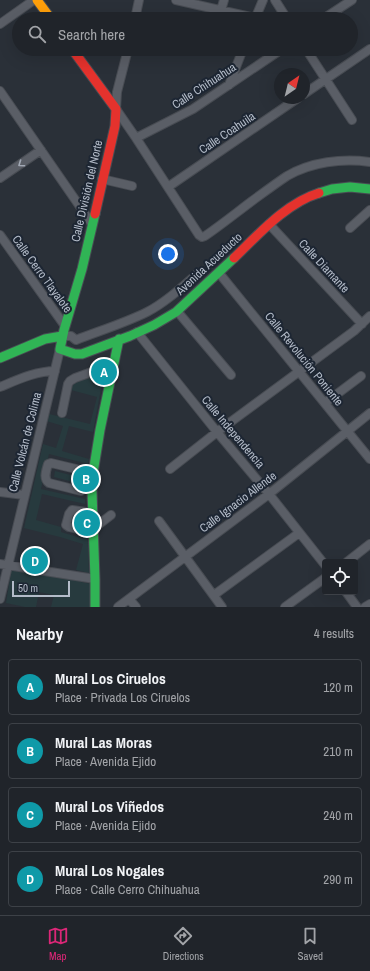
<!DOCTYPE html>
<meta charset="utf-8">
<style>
body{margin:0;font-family:"Archivo Narrow",sans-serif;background:#282c32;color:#f1f3f6}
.controls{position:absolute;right:12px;bottom:12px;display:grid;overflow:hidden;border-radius:4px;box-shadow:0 4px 16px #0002}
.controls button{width:36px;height:36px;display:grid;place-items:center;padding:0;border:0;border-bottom:1px solid #3d4147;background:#20242a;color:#f1f3f6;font:20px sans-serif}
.compass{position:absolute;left:274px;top:68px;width:36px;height:36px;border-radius:50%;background:#20242a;box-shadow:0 4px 16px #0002;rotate:35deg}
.scale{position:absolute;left:12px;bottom:10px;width:58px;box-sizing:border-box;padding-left:4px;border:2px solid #b4bcc9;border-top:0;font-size:11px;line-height:14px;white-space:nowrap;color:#b4bcc9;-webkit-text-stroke:3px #1d2633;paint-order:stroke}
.you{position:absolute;left:168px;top:254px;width:14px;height:14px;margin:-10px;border:3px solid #fff;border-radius:50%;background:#1a73e8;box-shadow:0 0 0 6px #1a73e833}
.badge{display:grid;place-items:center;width:26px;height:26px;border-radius:50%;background:#db2777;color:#fff;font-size:13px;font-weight:700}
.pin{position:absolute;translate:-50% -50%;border:2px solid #fff;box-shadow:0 1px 4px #0006}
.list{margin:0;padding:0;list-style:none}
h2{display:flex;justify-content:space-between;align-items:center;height:52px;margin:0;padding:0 16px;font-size:17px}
h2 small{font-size:13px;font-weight:400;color:#a2a4a8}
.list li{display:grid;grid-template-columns:26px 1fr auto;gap:12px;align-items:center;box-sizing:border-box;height:56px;margin:0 8px 8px;padding:0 8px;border:1px solid #3d4147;border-radius:4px}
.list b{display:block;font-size:15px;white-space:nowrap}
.list p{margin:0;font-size:13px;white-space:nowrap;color:#a2a4a8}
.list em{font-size:13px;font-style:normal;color:#a2a4a8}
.icon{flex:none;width:22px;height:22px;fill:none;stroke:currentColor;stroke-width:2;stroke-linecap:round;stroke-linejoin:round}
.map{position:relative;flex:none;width:370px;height:607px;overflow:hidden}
.search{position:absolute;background:#20242a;box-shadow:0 4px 16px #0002;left:12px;right:12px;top:12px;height:44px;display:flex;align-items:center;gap:10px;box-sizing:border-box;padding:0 14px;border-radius:22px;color:#a2a4a8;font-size:15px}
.sheet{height:308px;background:#20242a}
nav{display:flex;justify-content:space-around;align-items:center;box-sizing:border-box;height:56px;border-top:1px solid #3d4147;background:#20242a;font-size:11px;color:#a2a4a8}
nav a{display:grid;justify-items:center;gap:2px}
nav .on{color:#db2777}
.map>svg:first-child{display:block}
.green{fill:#273a3e}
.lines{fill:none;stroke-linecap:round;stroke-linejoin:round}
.street-casing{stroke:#484c53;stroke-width:10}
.fast-casing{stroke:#484c53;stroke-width:11}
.slow-casing{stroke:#484c53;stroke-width:11}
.jam-casing{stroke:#484c53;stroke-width:11}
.street{stroke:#5a5e66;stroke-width:8}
.fast{stroke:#30b455;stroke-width:9}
.slow{stroke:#ff9f0a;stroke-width:9}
.jam{stroke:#e5322d;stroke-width:9}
.oneway{stroke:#a2a9b5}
.labels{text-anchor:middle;stroke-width:4;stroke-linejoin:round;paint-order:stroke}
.street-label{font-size:12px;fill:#b4bcc9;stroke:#1d2633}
</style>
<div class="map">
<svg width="370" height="607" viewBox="0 0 370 607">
<rect width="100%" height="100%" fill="#2a3038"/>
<!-- green -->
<path class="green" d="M104 372 93 432 69 426 62 451 89 459 88 464 49 454 41 489 85 499V504L42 494 36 520 61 527V532L84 539 86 535 87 525 72 520V518L87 522 89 573 76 570 83 544 60 537 24 528 43 444 56 448 63 426 43 420 45 413 90 424 97 397 71 390 73 384Z
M55 471 86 479 85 485 54 477Z
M12 567 91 584 90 607H51L54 595 39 592 36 607H25L6 603Z"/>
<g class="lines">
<defs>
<path id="street" d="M176 0 255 18
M275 0 287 19
M221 10 224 0
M135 19 139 0
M255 19 263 0
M323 19 352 0
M0 24 34 0
M128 49 117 92 116 109 136 138 199 235 202 237 205 236C221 225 236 213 252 201 263 193 275 184 287 176 311 162 342 158 370 162
M306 49 352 120
M229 85 243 49
M0 91 92 224
M304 94 370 49
M136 138 193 109 282 49
M0 178 41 150
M102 179 132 186
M168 187 298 98
M269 224 362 324
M350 228 370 210
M0 235 65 326
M219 273 370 459
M177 311 231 375
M137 332 217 432 269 494 325 565
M62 336H71L76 340C99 331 125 323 147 312 166 302 182 287 198 273
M0 387C17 380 36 371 55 371
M325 403 361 376
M62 413 68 384 70 381 75 378 114 364
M170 469 217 432 354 331 370 316
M81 491 49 483C43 479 46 471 48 464L51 463 93 473
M0 492 24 495
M159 521 222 607
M94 528 111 515
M86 531 69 527 66 525 69 514 72 510 93 513
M347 562 370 544
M0 564 95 579
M346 592 357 607
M214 595 299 533
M0 599 60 349
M129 599 136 607
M118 607 269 494 370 413
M285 607 325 578
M365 607 370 604"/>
<path id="fast" d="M319 193 332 189 350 187 370 189
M95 214 82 269 64 330 60 349 75 354H82L130 336 154 325 176 312 234 258
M0 358 45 339 62 336
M95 607V579L92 491 93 473 100 430 119 339"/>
<path id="slow" d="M37 0 51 19"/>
<path id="jam" d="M72 49 116 109 115 126 95 214
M234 258C258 235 286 203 319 193"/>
</defs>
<!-- street casing -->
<use href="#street" class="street-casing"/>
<!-- fast casing -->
<use href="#fast" class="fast-casing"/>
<!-- slow casing -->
<use href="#slow" class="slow-casing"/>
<!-- jam casing -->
<use href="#jam" class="jam-casing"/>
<!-- street -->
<use href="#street" class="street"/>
<!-- fast -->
<use href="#fast" class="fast"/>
<!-- slow -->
<use href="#slow" class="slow"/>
<!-- jam -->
<use href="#jam" class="jam"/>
</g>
<!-- one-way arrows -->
<defs><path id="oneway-chevron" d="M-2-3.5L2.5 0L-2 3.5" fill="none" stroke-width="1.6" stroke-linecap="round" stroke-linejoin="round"/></defs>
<use class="oneway" href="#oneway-chevron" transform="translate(21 164) rotate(145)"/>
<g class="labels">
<!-- street labels -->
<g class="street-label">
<text transform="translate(204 86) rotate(-33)" y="4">Calle Chihuahua</text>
<text transform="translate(227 133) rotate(-34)" y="4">Calle Coahuila</text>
<text transform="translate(87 191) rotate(-77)" y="4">Calle División del Norte</text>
<text transform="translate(209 264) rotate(-43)" y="4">Avenida Acueducto</text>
<text transform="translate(324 266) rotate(47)" y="4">Calle Diamante</text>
<text transform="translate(42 274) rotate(54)" y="4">Calle Cerro Tlayalote</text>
<text transform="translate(304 359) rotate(51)" y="4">Calle Revolución Poniente</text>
<text transform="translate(233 432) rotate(50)" y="4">Calle Independencia</text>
<text transform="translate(25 442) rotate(-76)" y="4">Calle Volcán de Colima</text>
<text transform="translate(238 502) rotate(-37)" y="4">Calle Ignacio Allende</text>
</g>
</g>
</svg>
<div class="controls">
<button><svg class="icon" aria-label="locate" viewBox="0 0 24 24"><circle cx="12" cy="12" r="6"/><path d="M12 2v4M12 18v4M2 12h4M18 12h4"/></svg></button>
</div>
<svg class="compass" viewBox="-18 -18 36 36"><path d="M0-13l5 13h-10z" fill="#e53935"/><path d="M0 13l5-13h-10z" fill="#a2a4a8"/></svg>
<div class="scale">50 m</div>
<div class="you"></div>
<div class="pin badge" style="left:104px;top:372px;background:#0f9aa8">A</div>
<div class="pin badge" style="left:86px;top:479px;background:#0f9aa8">B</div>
<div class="pin badge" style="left:87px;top:523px;background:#0f9aa8">C</div>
<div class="pin badge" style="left:35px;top:561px;background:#0f9aa8">D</div>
<div class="search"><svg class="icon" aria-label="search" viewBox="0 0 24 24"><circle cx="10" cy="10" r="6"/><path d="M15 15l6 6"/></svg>Search here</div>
</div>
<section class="sheet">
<h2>Nearby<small>4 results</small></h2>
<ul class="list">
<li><span class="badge" style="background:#0f9aa8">A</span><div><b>Mural Los Ciruelos</b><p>Place · Privada Los Ciruelos</p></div><em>120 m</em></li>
<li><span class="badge" style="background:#0f9aa8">B</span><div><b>Mural Las Moras</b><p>Place · Avenida Ejido</p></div><em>210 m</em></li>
<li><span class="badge" style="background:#0f9aa8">C</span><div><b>Mural Los Viñedos</b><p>Place · Avenida Ejido</p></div><em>240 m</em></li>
<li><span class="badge" style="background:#0f9aa8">D</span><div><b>Mural Los Nogales</b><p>Place · Calle Cerro Chihuahua</p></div><em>290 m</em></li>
</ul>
</section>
<nav>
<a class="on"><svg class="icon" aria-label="map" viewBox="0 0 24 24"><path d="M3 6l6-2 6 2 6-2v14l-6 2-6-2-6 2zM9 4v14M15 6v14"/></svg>Map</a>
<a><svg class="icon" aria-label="directions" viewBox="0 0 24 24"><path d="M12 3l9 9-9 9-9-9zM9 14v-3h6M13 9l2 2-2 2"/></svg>Directions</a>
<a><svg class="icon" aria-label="saved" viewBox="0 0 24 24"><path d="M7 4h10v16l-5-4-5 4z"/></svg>Saved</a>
</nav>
